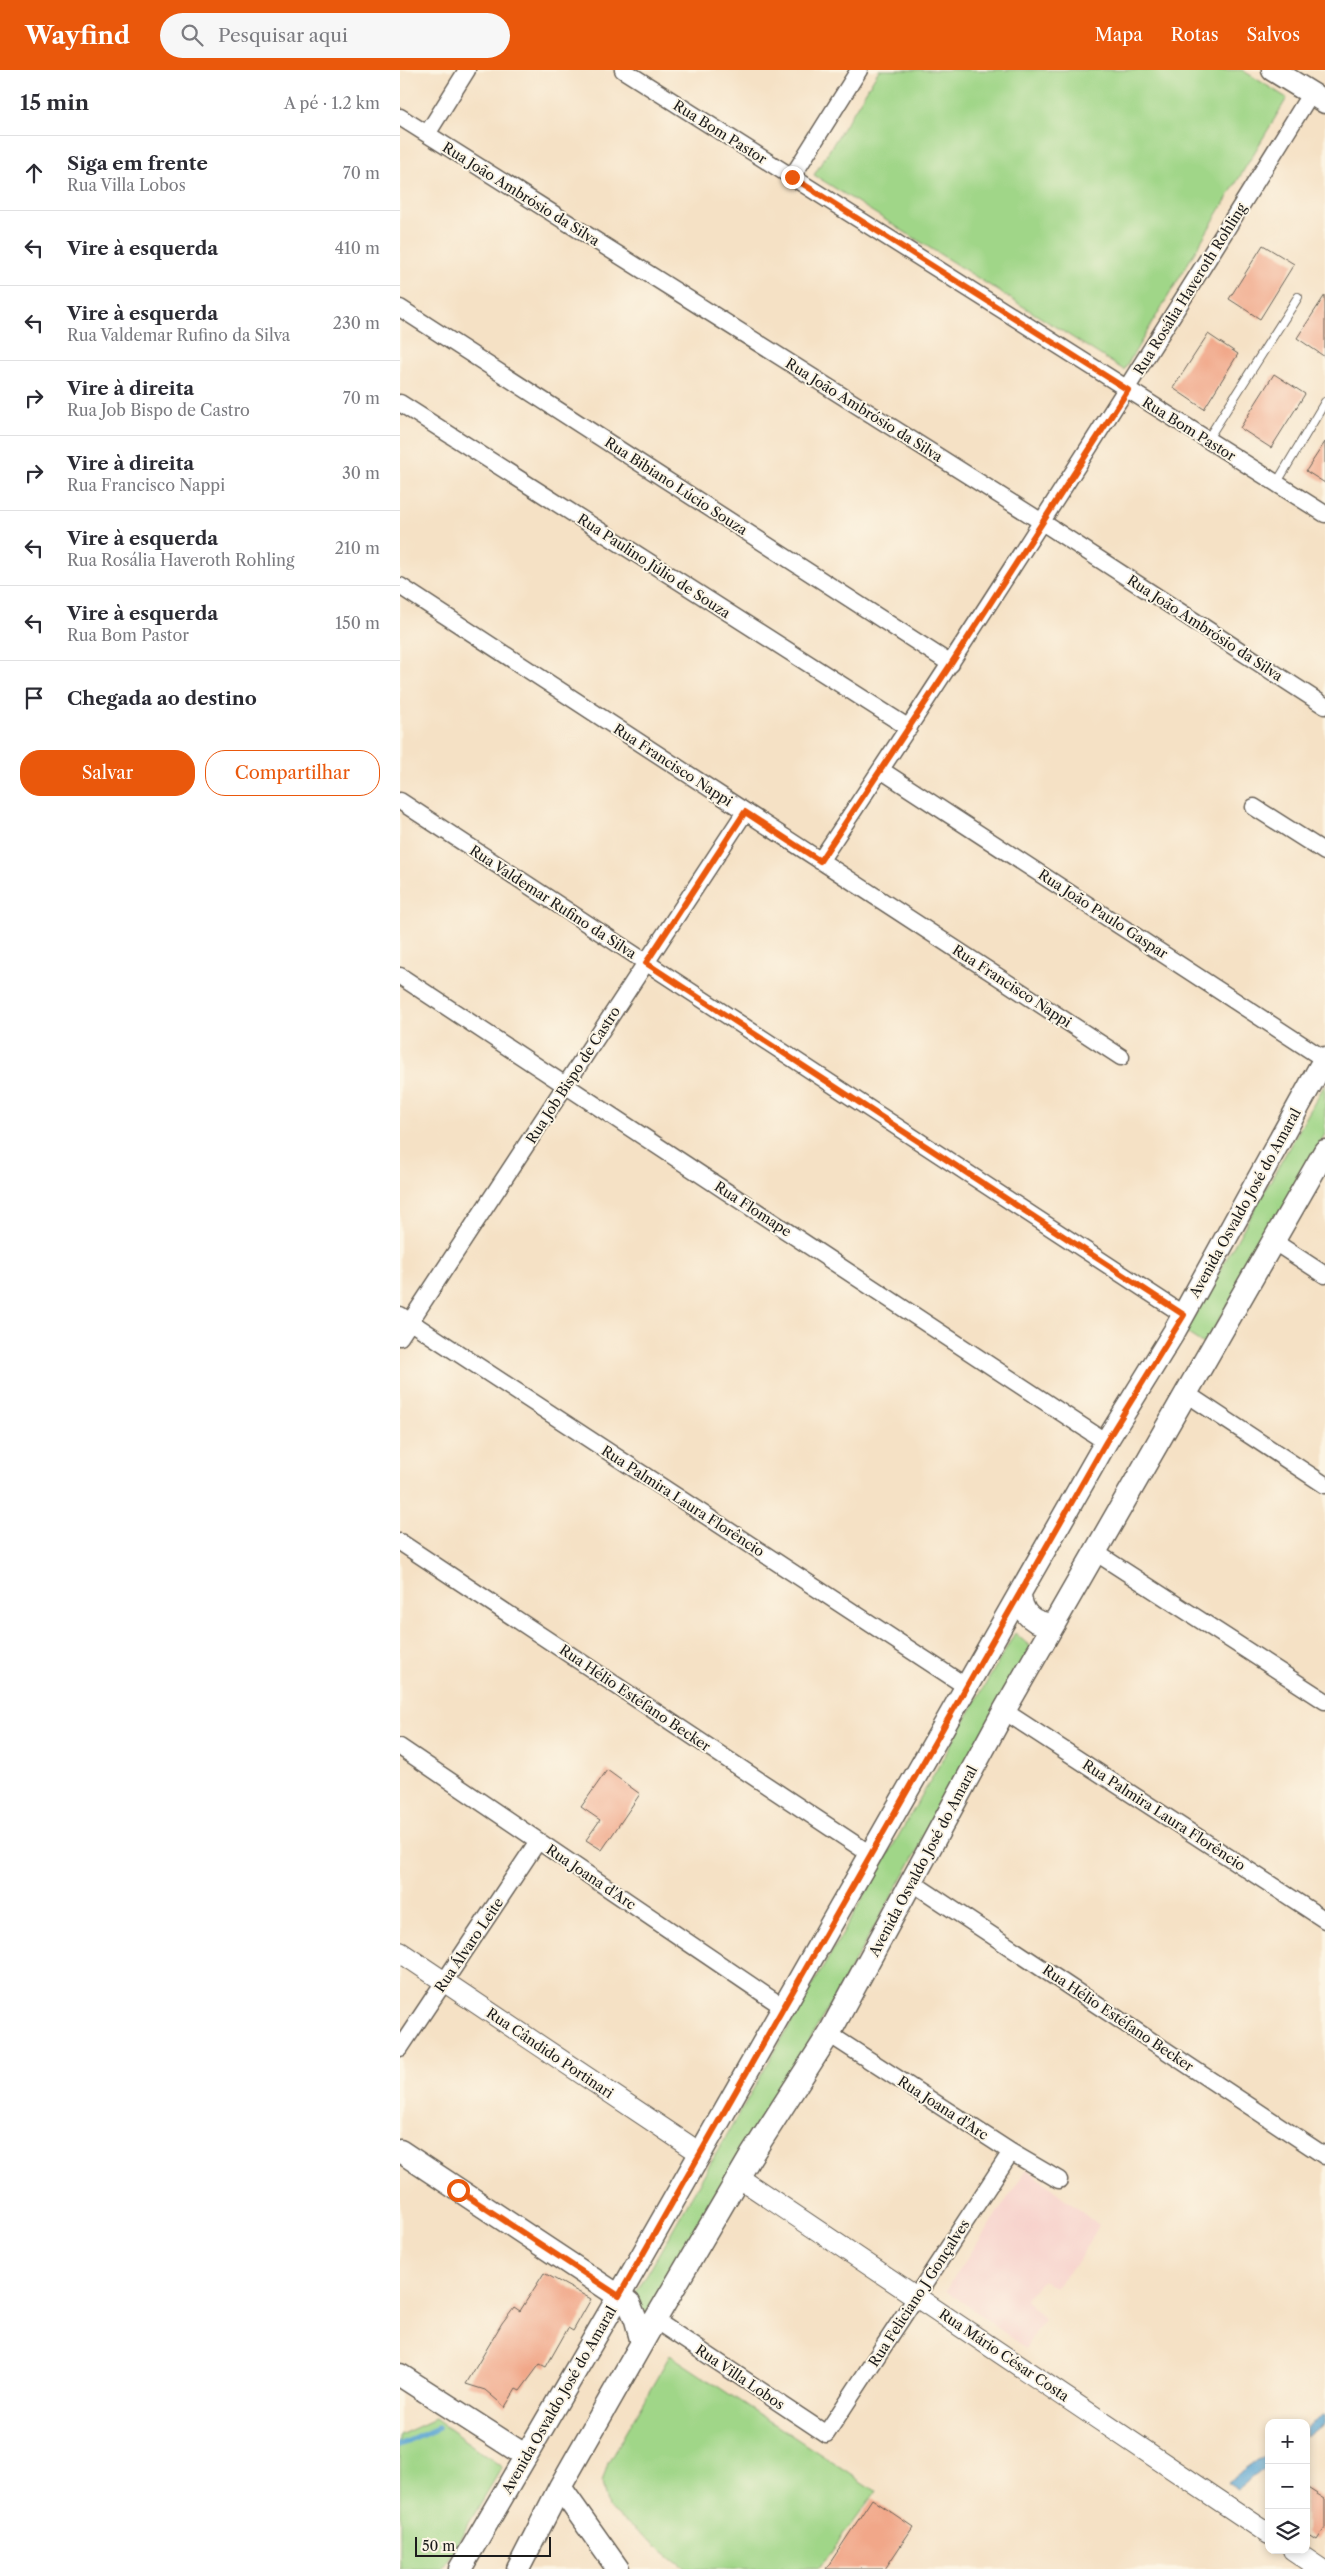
<!DOCTYPE html>
<html lang="pt">
<meta charset="utf-8">
<style>
body{margin:0;font-family:"Libre Caslon Text",serif;background:#f7f7f7;color:#2b2b33}
.controls{position:absolute;right:15px;bottom:15px;display:grid;overflow:hidden;border-radius:10px;box-shadow:0 2px 8px #0003}
.controls button{width:45px;height:45px;display:grid;place-items:center;padding:0;border:0;border-bottom:1px solid #e1e1e2;background:#fff;color:#2b2b33;font:25px sans-serif}
.scale{position:absolute;left:15px;bottom:12px;width:136px;box-sizing:border-box;padding-left:5px;border:2px solid #1c1c1c;border-top:0;font-size:14px;line-height:18px;white-space:nowrap;color:#1c1c1c;-webkit-text-stroke:4px #fcf5e5;paint-order:stroke}
.stop{position:absolute;width:15px;height:15px;margin:-11px;border:4px solid #ea580c;border-radius:50%;background:#fff}
.stop.end{background:#ea580c;border-color:#fff;box-shadow:0 1px 5px #0008}
.list{margin:0;padding:0;list-style:none}
h2{display:flex;justify-content:space-between;align-items:center;height:65px;margin:0;padding:0 20px;font-size:21px}
h2 small{font-size:16px;font-weight:400;color:#7c7c81}
.list li{display:grid;grid-template-columns:32px 1fr auto;gap:15px;align-items:center;box-sizing:border-box;height:75px;padding:0 20px;border-top:1px solid #e1e1e2}
.list b{display:block;font-size:19px;white-space:nowrap}
.list p{margin:0;font-size:16px;white-space:nowrap;color:#7c7c81}
.list em{font-size:16px;font-style:normal;color:#7c7c81}
.actions{display:flex;gap:10px;padding:15px 20px}
.actions a{flex:1;padding:11px 0;border:1px solid #ea580c;border-radius:20px;text-align:center;font-size:18px;color:#ea580c}
.actions .main{background:#ea580c;color:#fff}
.icon{flex:none;width:28px;height:28px;fill:none;stroke:currentColor;stroke-width:2;stroke-linecap:round;stroke-linejoin:round}
.map{position:relative;flex:none;width:925px;height:2499px;overflow:hidden}
header{display:flex;align-items:center;gap:30px;box-sizing:border-box;height:70px;padding:0 25px;background:#ea580c;color:#fff}
header strong{font-size:24px}
nav{display:flex;gap:28px;margin-inline-start:auto;font-size:18px}
.search{width:350px;height:45px;background:#f7f7f7;display:flex;align-items:center;gap:12px;box-sizing:border-box;padding:0 18px;border-radius:28px;color:#7c7c81;font-size:19px}
main{display:flex}
aside{flex:1;background:#fff}
.map>svg:first-child{display:block}
.built{fill:#f7d0cb}
.green{fill:#a0d688;stroke:#5e7952}
.water{fill:#59a4d1;stroke:#3a6076}
.lines{fill:none;stroke-linecap:round;stroke-linejoin:round}
.stream{stroke:#59a4d1;stroke-width:5.5}
.building{fill:#f1a789}
.service-casing{stroke:#686157;stroke-width:10}
.minor-casing{stroke:#686157;stroke-width:19}
.tertiary-casing{stroke:#686157;stroke-width:22}
.secondary-casing{stroke:#686157;stroke-width:25}
.service{stroke:#fff;stroke-width:8}
.minor{stroke:#fff;stroke-width:16}
.tertiary{stroke:#fff;stroke-width:20}
.secondary{stroke:#fff;stroke-width:22}
.route{stroke:#ea580c;stroke-width:6}
.labels{text-anchor:middle;stroke-width:4;stroke-linejoin:round;paint-order:stroke}
.street-label{font-size:14px;fill:#1c1c1c;stroke:#fcf5e5}
</style>
<header>
<strong>Wayfind</strong>
<div class="search"><svg class="icon" aria-label="search" viewBox="0 0 24 24"><circle cx="10" cy="10" r="6"/><path d="M15 15l6 6"/></svg>Pesquisar aqui</div>
<nav><a>Mapa</a><a>Rotas</a><a>Salvos</a></nav>
</header>
<main>
<aside>
<h2>15 min<small>A pé · 1.2 km</small></h2>
<ul class="list">
<li><svg class="icon" aria-label="ahead" viewBox="0 0 24 24"><path d="M12 20V5M6 11l6-6 6 6"/></svg><div><b>Siga em frente</b><p>Rua Villa Lobos</p></div><em>70 m</em></li>
<li><svg class="icon" aria-label="left" viewBox="0 0 24 24"><path d="M17 20v-9H6M10 6l-5 5 5 5"/></svg><div><b>Vire à esquerda</b></div><em>410 m</em></li>
<li><svg class="icon" aria-label="left" viewBox="0 0 24 24"><path d="M17 20v-9H6M10 6l-5 5 5 5"/></svg><div><b>Vire à esquerda</b><p>Rua Valdemar Rufino da Silva</p></div><em>230 m</em></li>
<li><svg class="icon" aria-label="right" viewBox="0 0 24 24"><path d="M7 20v-9h11M14 6l5 5-5 5"/></svg><div><b>Vire à direita</b><p>Rua Job Bispo de Castro</p></div><em>70 m</em></li>
<li><svg class="icon" aria-label="right" viewBox="0 0 24 24"><path d="M7 20v-9h11M14 6l5 5-5 5"/></svg><div><b>Vire à direita</b><p>Rua Francisco Nappi</p></div><em>30 m</em></li>
<li><svg class="icon" aria-label="left" viewBox="0 0 24 24"><path d="M17 20v-9H6M10 6l-5 5 5 5"/></svg><div><b>Vire à esquerda</b><p>Rua Rosália Haveroth Rohling</p></div><em>210 m</em></li>
<li><svg class="icon" aria-label="left" viewBox="0 0 24 24"><path d="M17 20v-9H6M10 6l-5 5 5 5"/></svg><div><b>Vire à esquerda</b><p>Rua Bom Pastor</p></div><em>150 m</em></li>
<li><svg class="icon" aria-label="arrive" viewBox="0 0 24 24"><path d="M6 21V4h12l-3 4 3 4H6"/></svg><div><b>Chegada ao destino</b></div></li>
</ul>
<div class="actions"><a class="main">Salvar</a><a>Compartilhar</a></div>
</aside>
<div class="map">
<svg width="925" height="2499" viewBox="0 0 925 2499">
<rect width="100%" height="100%" fill="#fcf5e5"/>
<filter id="ink" filterUnits="userSpaceOnUse"><feTurbulence type="fractalNoise" baseFrequency=".02" numOctaves="2"/><feDisplacementMap in="SourceGraphic" scale="10" xChannelSelector="R" yChannelSelector="G"/><feConvolveMatrix kernelMatrix="1 2 1 2 8 2 1 2 1" color-interpolation-filters="sRGB"/></filter>
<filter id="wash" filterUnits="userSpaceOnUse"><feTurbulence type="fractalNoise" baseFrequency=".0096" numOctaves="4" result="noise"/><feDisplacementMap in="SourceGraphic" scale="20" xChannelSelector="R" yChannelSelector="G"/><feGaussianBlur stdDeviation="1.12" result="paint"/><feColorMatrix in="noise" values="0 0 0 0 0 0 0 0 0 0 0 0 0 0 0 0 0 1.4 0 .05"/><feComposite in="paint" operator="in"/></filter>
<g filter="url(#wash)">
<rect width="100%" height="100%" fill="#f5e1c5"/>
<!-- built -->
<path class="built" d="M627 2099 698 2155 679 2190 655 2217 643 2210 626 2229 644 2250 625 2278 546 2220Z"/>
<!-- green -->
<path class="green" d="M479 0H842L887 28 724 300 414 105Z
M925 1014V1064L805 1275 785 1262Z
M615 1563 633 1579 244 2260 235 2225Z
M270 2285 476 2421 418 2499H286L208 2438 202 2413 208 2393Z
M35 2349 102 2397 42 2499H0V2365Z"/>
<!-- water -->
<path class="water" d="M925 2345V2354L906 2366V2357Z
M869 2382V2395L838 2419 827 2412Z"/>
<g class="lines">
<!-- stream -->
<path class="stream" d="M0 2375 38 2358"/>
</g>
<g id="blocks">
<!-- building -->
<path class="building" d="M863 175 894 194 860 249 829 229Z
M925 225V287L897 268Z
M808 264 838 284 804 339 773 318Z
M874 304 905 324 871 378 840 358Z
M925 372V413L906 401Z
M207 1700 240 1724 202 1780 186 1770 200 1750 181 1737Z
M144 2203 191 2229 173 2261 168 2258 146 2297 140 2294 120 2321 116 2319 105 2337 85 2320 66 2314 102 2253 114 2237 120 2241Z
M906 2417 925 2429V2458L917 2470 906 2463Z
M472 2429 513 2457 485 2499H426Z"/>
</g>
</g>
<g filter="url(#ink)">
<use href="#blocks" fill-opacity="0" stroke="#686157" stroke-width="1"/>
<g class="lines">
<defs>
<path id="service" d="M807 370 898 227
M876 414 925 332"/>
<path id="minor" d="M223 0 925 444
M0 47 642 452 925 636
M27 64 67 0
M392 107 459 0
M0 238 551 594
M0 333 509 658
M0 516 721 987
M481 700 924 989
M0 731 784 1245
M854 737 925 782
M420 791C589 538 751 282 911 23
M0 906 706 1372
M873 1171 925 1205
M0 1245 567 1617
M0 1267 345 742
M787 1324 925 1415
M0 1472 470 1784
M695 1482 925 1631
M604 1641 925 1850
M0 1677 383 1937
M510 1811 925 2086
M429 1964 611 2082 659 2110
M0 1978 138 1771
M255 2250 426 2364 611 2082"/>
<path id="tertiary" d="M0 1882 300 2083
M338 2107 869 2464
M893 2480 921 2499"/>
<path id="secondary" d="M873 0 925 32
M620 1524C621 1544 634 1555 654 1554
M0 2081 229 2233 236 2250 242 2273
M0 2305 126 2386
M160 2417 218 2499
M60 2499 219 2226 706 1372 774 1262 925 988
M118 2499 160 2417 255 2250 351 2086 429 1964 604 1641 925 1081"/>
</defs>
<!-- service casing -->
<use href="#service" class="service-casing"/>
<!-- minor casing -->
<use href="#minor" class="minor-casing"/>
<!-- tertiary casing -->
<use href="#tertiary" class="tertiary-casing"/>
<!-- secondary casing -->
<use href="#secondary" class="secondary-casing"/>
<!-- service -->
<use href="#service" class="service"/>
<!-- minor -->
<use href="#minor" class="minor"/>
<!-- tertiary -->
<use href="#tertiary" class="tertiary"/>
<!-- secondary -->
<use href="#secondary" class="secondary"/>
</g>
</g>
<g class="lines" filter="url(#ink)">
<!-- route -->
<path class="route" d="M58 2120 219 2226 706 1372 784 1245 246 893 345 742 420 791 551 594 728 320 392 107"/>
</g>
<g class="labels">
<!-- street labels -->
<g class="street-label">
<text transform="translate(320 62) rotate(32)" y="5">Rua Bom Pastor</text>
<text transform="translate(121 124) rotate(32)" y="5">Rua João Ambrósio da Silva</text>
<text transform="translate(790 219) rotate(-58)" y="5">Rua Rosália Haveroth Rohling</text>
<text transform="translate(464 340) rotate(32)" y="5">Rua João Ambrósio da Silva</text>
<text transform="translate(789 359) rotate(32)" y="5">Rua Bom Pastor</text>
<text transform="translate(276 416) rotate(33)" y="5">Rua Bibiano Lúcio Souza</text>
<text transform="translate(254 496) rotate(33)" y="5">Rua Paulino Júlio de Souza</text>
<text transform="translate(805 558) rotate(33)" y="5">Rua João Ambrósio da Silva</text>
<text transform="translate(273 695) rotate(33)" y="5">Rua Francisco Nappi</text>
<text transform="translate(153 832) rotate(33)" y="5">Rua Valdemar Rufino da Silva</text>
<text transform="translate(703 844) rotate(33)" y="5">Rua João Paulo Gaspar</text>
<text transform="translate(612 916) rotate(33)" y="5">Rua Francisco Nappi</text>
<text transform="translate(173 1005) rotate(-57)" y="5">Rua Job Bispo de Castro</text>
<text transform="translate(845 1133) rotate(-61)" y="5">Avenida Osvaldo José do Amaral</text>
<text transform="translate(353 1139) rotate(33)" y="5">Rua Flomape</text>
<text transform="translate(283 1431) rotate(33)" y="5">Rua Palmira Laura Florêncio</text>
<text transform="translate(235 1628) rotate(34)" y="5">Rua Hélio Estéfano Becker</text>
<text transform="translate(764 1745) rotate(33)" y="5">Rua Palmira Laura Florêncio</text>
<text transform="translate(523 1791) rotate(-62)" y="5">Avenida Osvaldo José do Amaral</text>
<text transform="translate(191 1807) rotate(34)" y="5">Rua Joana d'Arc</text>
<text transform="translate(69 1875) rotate(-56)" y="5">Rua Álvaro Leite</text>
<text transform="translate(718 1948) rotate(34)" y="5">Rua Hélio Estéfano Becker</text>
<text transform="translate(150 1983) rotate(34)" y="5">Rua Cândido Portinari</text>
<text transform="translate(543 2038) rotate(33)" y="5">Rua Joana d'Arc</text>
<text transform="translate(519 2223) rotate(-57)" y="5">Rua Feliciano J Gonçalves</text>
<text transform="translate(604 2285) rotate(34)" y="5">Rua Mário César Costa</text>
<text transform="translate(340 2307) rotate(34)" y="5">Rua Villa Lobos</text>
<text transform="translate(159 2330) rotate(-60)" y="5">Avenida Osvaldo José do Amaral</text>
</g>
</g>
</svg>
<div class="controls">
<button>+</button>
<button>−</button>
<button><svg class="icon" aria-label="layers" viewBox="0 0 24 24"><path d="M12 4l9 5-9 5-9-5zM3 14l9 5 9-5"/></svg></button>
</div>
<div class="scale">50 m</div>
<div class="stop" style="left:58px;top:2120px"></div>
<div class="stop end" style="left:392px;top:107px"></div>
</div>
</main>
